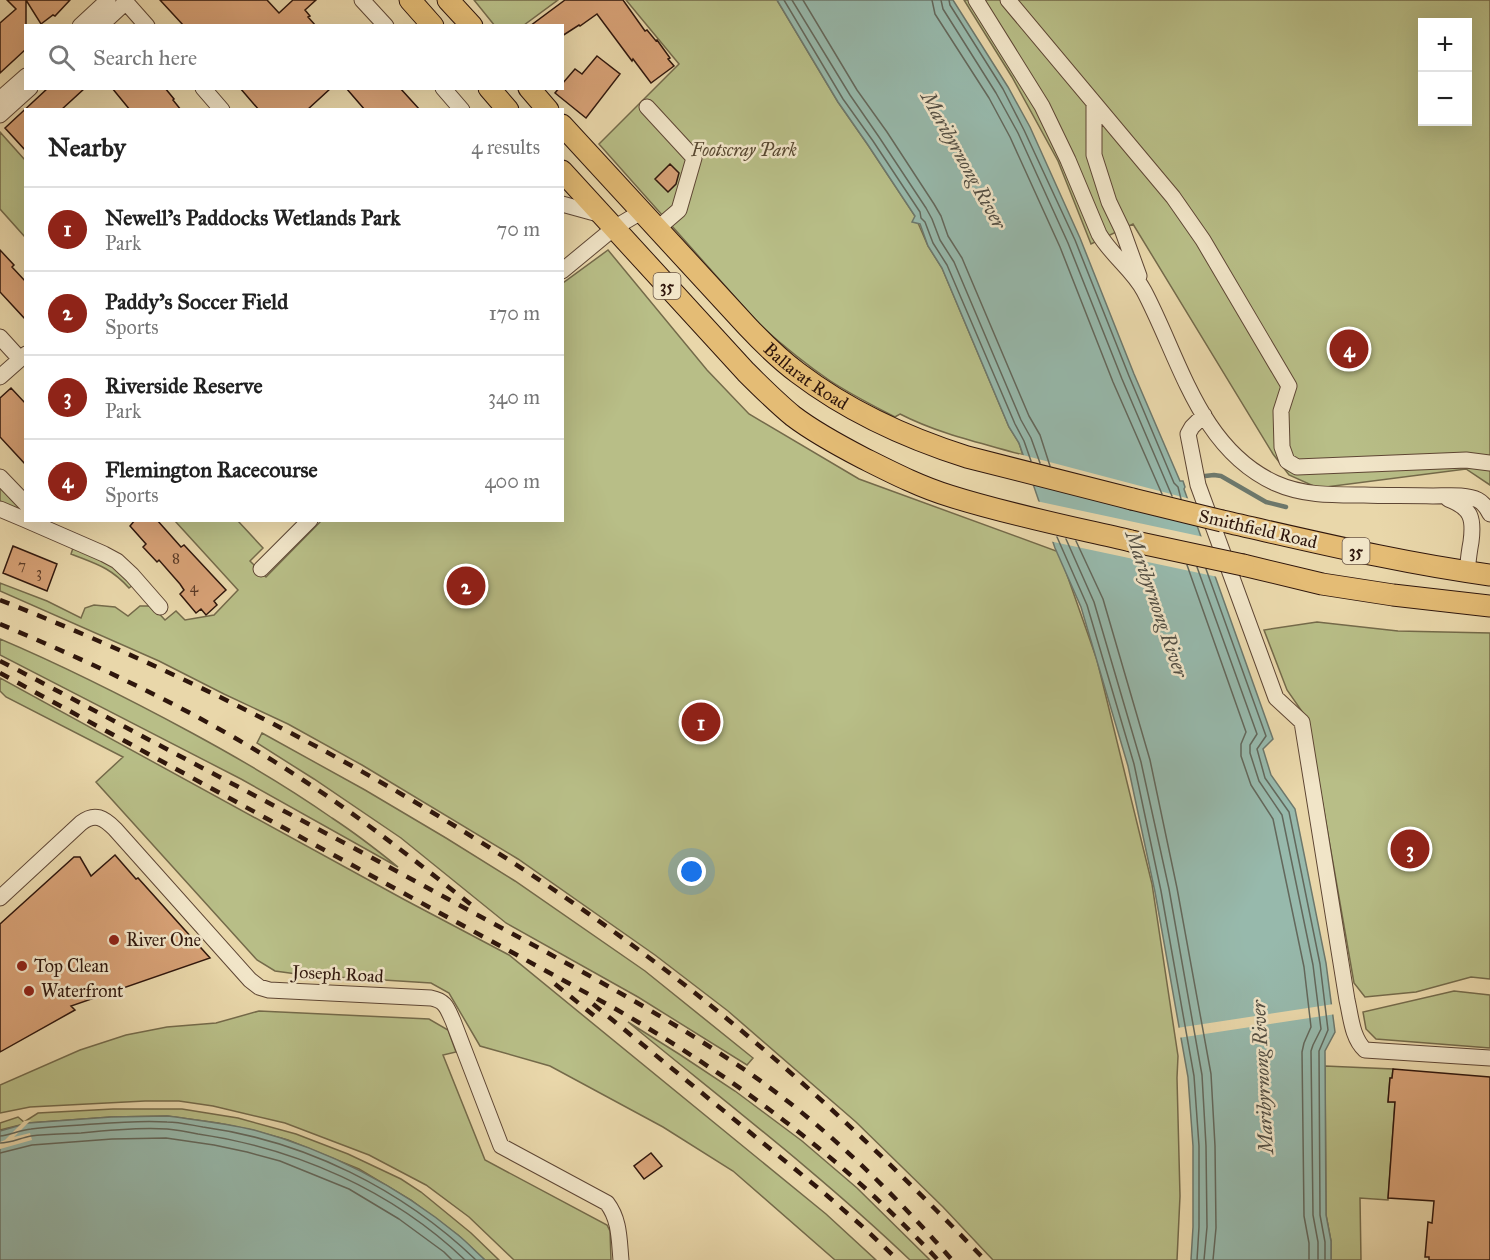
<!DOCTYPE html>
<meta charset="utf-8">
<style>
body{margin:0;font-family:"IM FELL Great Primer",serif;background:#f2f2f2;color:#222}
.controls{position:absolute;right:18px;top:18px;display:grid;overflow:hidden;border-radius:0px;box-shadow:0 6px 24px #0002}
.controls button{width:54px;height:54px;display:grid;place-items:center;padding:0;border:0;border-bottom:2px solid #e0e0e0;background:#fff;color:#222;font:30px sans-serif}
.you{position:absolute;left:692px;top:872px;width:21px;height:21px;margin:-15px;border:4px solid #fff;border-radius:50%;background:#1a73e8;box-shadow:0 0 0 9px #1a73e833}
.badge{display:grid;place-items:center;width:39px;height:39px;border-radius:50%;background:#8f2418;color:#fff;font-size:20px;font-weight:700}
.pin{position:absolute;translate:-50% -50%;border:3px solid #fff;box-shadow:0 2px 6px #0006}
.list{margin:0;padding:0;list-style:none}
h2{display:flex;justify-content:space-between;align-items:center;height:78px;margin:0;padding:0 24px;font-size:26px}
h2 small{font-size:20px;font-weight:400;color:#767676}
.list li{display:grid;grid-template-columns:39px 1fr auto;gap:18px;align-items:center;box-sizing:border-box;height:84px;padding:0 24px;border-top:2px solid #e0e0e0}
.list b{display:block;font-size:22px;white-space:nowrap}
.list p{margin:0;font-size:20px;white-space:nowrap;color:#767676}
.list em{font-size:20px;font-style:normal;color:#767676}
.icon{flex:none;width:33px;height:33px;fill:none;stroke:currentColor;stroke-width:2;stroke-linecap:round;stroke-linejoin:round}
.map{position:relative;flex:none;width:1490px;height:1260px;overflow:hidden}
.search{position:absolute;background:#fff;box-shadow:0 6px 24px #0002;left:24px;top:24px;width:540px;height:66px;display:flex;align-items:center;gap:15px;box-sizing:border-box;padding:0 21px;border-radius:0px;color:#767676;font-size:22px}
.panel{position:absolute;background:#fff;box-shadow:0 6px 24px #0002;left:24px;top:108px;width:540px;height:414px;border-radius:0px}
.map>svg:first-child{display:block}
.green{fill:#b8be87;stroke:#746a4a;stroke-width:1.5;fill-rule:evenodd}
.water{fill:#97b9ac;stroke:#6d786c;stroke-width:1.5}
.pier{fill:#e9d7aa}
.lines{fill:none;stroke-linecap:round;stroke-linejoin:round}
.shore{stroke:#63685c;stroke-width:1.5}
.stream{stroke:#6d786c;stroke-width:4.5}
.building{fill:#d7a176;stroke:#2f160c;stroke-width:1.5}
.minor-casing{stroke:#5e4634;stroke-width:17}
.highway-casing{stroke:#2f160c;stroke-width:23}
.minor{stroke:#f1e5c8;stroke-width:15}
.highway{stroke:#e4bc75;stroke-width:21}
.rail{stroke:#2f160c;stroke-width:4.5;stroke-dasharray:10 10;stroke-linecap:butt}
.highway-bridge-casing{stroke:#2f160c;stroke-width:23;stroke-linecap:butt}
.highway-bridge{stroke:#e4bc75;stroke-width:21}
.poi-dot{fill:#8f2418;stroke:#f1e5c8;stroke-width:2}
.labels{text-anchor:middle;stroke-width:5;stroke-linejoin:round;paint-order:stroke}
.number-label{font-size:15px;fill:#593926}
.shield{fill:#f1e5c8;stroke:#695444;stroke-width:1.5}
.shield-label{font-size:16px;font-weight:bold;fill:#2f160c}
.park-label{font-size:18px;font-style:italic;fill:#584831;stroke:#f1e5c8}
.street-label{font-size:18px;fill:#2f160c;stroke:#f1e5c8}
.poi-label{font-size:18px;fill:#2f160c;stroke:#f1e5c8;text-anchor:start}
.water-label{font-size:20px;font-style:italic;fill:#534f44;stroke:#f1e5c8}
</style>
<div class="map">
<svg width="1490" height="1260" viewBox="0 0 1490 1260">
<rect width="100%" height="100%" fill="#e9d7aa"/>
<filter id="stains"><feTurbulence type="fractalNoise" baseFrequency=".00333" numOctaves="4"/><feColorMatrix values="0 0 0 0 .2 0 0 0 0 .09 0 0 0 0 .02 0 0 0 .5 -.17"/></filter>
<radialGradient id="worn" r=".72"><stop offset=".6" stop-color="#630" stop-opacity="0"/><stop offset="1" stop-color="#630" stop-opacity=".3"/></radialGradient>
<!-- green -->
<path class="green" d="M474 0H558L524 25 495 26Z
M626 0H777L838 102 868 145 915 216 928 246 942 268 1009 427 1019 443 1023 455C981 443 939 434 900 414L895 417C872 405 850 394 829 380 804 363 781 344 759 324L599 144 679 64Z
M964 0H1490V485L1466 469 1318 488 1289 475 1273 454 1133 224 1091 244 1058 161 1012 77ZM1422 22H1468V122H1422Z
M0 132 25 160V237L0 209Z
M608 250 707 370 749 414 859 479 1059 552 1097 660 1152 884 1178 1056 1177 1078 1180 1196 1177 1260H993L943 1207 856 1122 728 1011 655 955 518 859 362 765 288 724 224 694 159 661 0 591V583L47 601 81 618 85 608 94 605 115 607 128 616 140 606H152L165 620 176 611 185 620 214 615 238 590 175 521H238L263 548 250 561 266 577 321 521 562 520 563 283Z
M0 481 22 509 21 511 0 503Z
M73 548 114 565 133 585 129 588C110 567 96 564 71 554Z
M1317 622 1398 631 1490 633V979L1471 977 1416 992 1365 997 1354 983 1308 720 1287 690 1264 630Z
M0 639C66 667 129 699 192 733 240 759 288 787 332 818 355 833 377 850 398 867L241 779 0 655Z
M0 678 405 900 509 955 826 1214 876 1260H835L733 1171 663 1127 550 1066 480 1046 449 993 431 983 304 975 275 971 257 960 96 782 123 757 6 697 0 691Z
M262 733 365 790 446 838 515 881 645 971 753 1058 747 1065 638 997 506 923 401 838 314 779 257 743Z
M1454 991 1490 995V1048L1376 1039 1366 1029 1363 1012Z
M259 1011 429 1019 448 1030 456 1052 443 1055 485 1160 607 1225 610 1231 611 1260H514L469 1217 426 1185 369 1155 285 1123 213 1106 179 1101H145L30 1107 0 1113V1085L80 1050 126 1035 167 1027 216 1023Z
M628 1022 679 1054 735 1091 802 1141 857 1188 930 1260H910C821 1175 723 1100 628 1022Z
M1325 1066 1393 1069 1392 1078H1390L1388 1102H1395L1388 1200 1360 1198 1361 1260H1331V1241L1326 1215Z
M113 1109H182L238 1118 296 1134 348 1154 401 1179 421 1192 471 1233 499 1260H485L458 1235 411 1200 359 1169 288 1140 252 1130 218 1123 167 1116 111 1117 28 1123 0 1130V1123L18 1117 24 1122 38 1113Z"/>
<!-- water -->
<path class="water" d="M777 0H953L1008 87 1030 127 1080 238 1134 374 1180 481H1183L1185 487 1184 489 1273 739 1263 749 1271 775 1295 809 1326 963 1335 1032 1325 1051 1326 1215 1331 1241V1260H1191L1193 1227V1146L1188 1077 1155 892 1128 766 1081 607 1055 548 1019 443 1009 427 942 268 928 246 920 224 912 222 915 216 868 145 838 102Z
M168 1116C196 1120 226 1123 254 1130 328 1150 399 1186 458 1235 467 1242 476 1252 485 1260H0V1131L28 1123 111 1117Z"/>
<!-- pier -->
<path class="pier" d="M1019 454 1190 499 1199 524 1029 482Z
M1036 501 1204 537 1218 577 1049 541Z
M1334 1004 1336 1014 1178 1038 1177 1028Z
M31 1120 14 1137 30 1133 32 1140 0 1149V1142L5 1140 24 1121Z"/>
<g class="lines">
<!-- shore -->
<path class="shore" d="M784 0 843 99 873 141 920 212 921 218 925 222 933 243 947 265 1015 424 1024 441 1031 461
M792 0 850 95 879 137 926 208 932 219 940 240 954 262 1021 420 1031 438 1040 463
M803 0 857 90 887 132 934 204 941 216 948 236 962 258 1029 416 1040 435 1050 466
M932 0 935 14 989 98 1010 137 1060 247 1113 382 1162 494
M941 0 943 9 996 93 1018 133 1068 243 1122 379 1172 496
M949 0 950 5 1003 89 1024 130 1075 240 1129 376 1174 483 1178 487 1181 499
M1057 537 1087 605 1134 764 1161 891 1194 1076 1199 1146V1227L1197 1260
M1066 539 1094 602 1141 762 1169 889 1202 1075 1206 1146 1207 1227 1204 1260
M1076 541 1103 599 1150 760 1177 888 1211 1074 1215 1146 1216 1228 1213 1260
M1187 565 1246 732 1241 744V756L1251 785 1273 819 1304 967 1311 1027 1304 1043 1302 1052 1304 1216 1309 1243V1260
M1197 567 1257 734 1250 745V753L1259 781 1282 815 1313 965 1321 1029 1313 1045 1311 1051 1313 1215 1318 1242V1260
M1206 569 1266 736 1257 749 1265 778 1289 812 1310 915 1320 964 1328 1030 1319 1051 1320 1215 1325 1242V1260
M0 1136C10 1135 20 1130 31 1129 47 1127 64 1126 81 1125 109 1123 138 1120 167 1122 179 1122 191 1125 203 1127 305 1141 402 1189 476 1260
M0 1143C11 1143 20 1138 31 1136 47 1134 64 1134 81 1133 109 1130 139 1127 167 1129 177 1130 188 1132 198 1134 296 1148 393 1191 465 1260
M0 1153 32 1145 112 1139 166 1138 214 1145 247 1152 280 1161 349 1189 399 1219 444 1252 452 1260"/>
<!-- stream -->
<path class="stream" d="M1205 476 1214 475 1221 476 1266 502 1286 507"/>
</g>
<!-- building -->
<path class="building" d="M7 0H70L55 16 53 15 41 24 26 0V49L0 73V23L16 9Z
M160 0H267L279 13 293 0H316L305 10 310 16 308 17 316 26H184Z
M565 0H623L645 31 647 30 656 41 657 40 670 58 668 59 674 66 651 83 633 59 632 61 597 14 580 26 579 25 562 36V26H530Z
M597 56 620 74 586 118 555 93 559 88H562V84L575 69 582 74Z
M48 88H85L61 110H26V151L5 128Z
M112 88H165L174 99 173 100 181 110H130Z
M240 88H331L307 110H259Z
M346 88H400L420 110H365Z
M670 164 679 173 676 184 668 192 655 179Z
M0 250 14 265 12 267 26 282V320L0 292Z
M11 388 26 404V465L0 437V398Z
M135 520H157L181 547 184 545 226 590 214 601 217 605 206 615 201 609 196 613 180 594 184 590 180 584 159 560 157 562 143 547 146 544 130 526Z
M13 546 57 564 47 591 3 573Z
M115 855 136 879 138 878 210 958 71 1006 75 1010 0 1052V924L74 857H80L91 876Z
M1393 1069 1490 1077V1260H1429V1257H1425L1428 1222 1432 1223 1434 1201 1388 1198 1395 1102H1388L1390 1078H1392Z
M651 1153 662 1166 644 1179 634 1166Z"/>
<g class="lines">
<defs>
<path id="minor" d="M124 0 147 26
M362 0 386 26
M976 0 1042 106 1068 160 1099 234C1111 255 1133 270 1144 291 1180 359 1199 448 1275 483 1304 496 1334 495 1364 495 1387 496 1410 495 1433 496 1447 496 1466 494 1478 500 1484 503 1487 508 1490 514
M1008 0 1173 197 1203 240 1289 386 1281 411 1282 447 1287 461 1297 467 1466 460 1490 463
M80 26 108 0
M100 26 126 2
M203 88 222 110
M443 88 462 110
M0 99 26 76
M1094 104V155L1109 202 1122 229 1139 276
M647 107 694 158 679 210 657 229
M0 115 30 88
M562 204 602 215
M562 271 614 228 641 212
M0 337 20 359
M0 377 26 354
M1204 415 1192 427 1188 434 1198 485 1276 698 1302 722 1347 1000C1351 1017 1352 1038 1365 1050L1490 1058
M0 477 26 504
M1448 499C1472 508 1474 519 1471 542 1469 552 1468 562 1467 572
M0 509 26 520
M26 520 104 554 117 561 132 575 160 607
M261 569 310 520
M0 898 81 823C95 812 104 818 115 829L250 980 259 987 269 990 431 998C446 1001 447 1008 453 1021L501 1146 607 1203C620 1220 619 1240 621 1260"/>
<g id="highway">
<path d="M410 0 433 26"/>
<path d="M448 0 472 26"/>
<path d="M489 88 508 110"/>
<path d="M529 88 548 110"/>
<path id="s1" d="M562 125 747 326C763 343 779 359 798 373 848 411 907 438 967 457L1132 499"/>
<path d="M562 171 746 372C761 387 776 402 793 416 814 432 838 445 863 458 891 472 920 487 950 496 1010 515 1071 527 1131 541"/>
<path d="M1222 521C1311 541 1400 563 1490 575"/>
<path d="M1243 565 1322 584 1393 595 1490 606"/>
</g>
</defs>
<!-- minor casing -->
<use href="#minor" class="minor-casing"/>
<!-- highway casing -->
<use href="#highway" class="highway-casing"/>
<!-- minor -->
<use href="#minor" class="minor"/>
<!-- highway -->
<use href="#highway" class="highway"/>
<!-- rail -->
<path class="rail" d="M0 600C256 701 513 843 726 1018 818 1093 903 1175 985 1260
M0 624C104 668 208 717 303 780 363 819 418 863 474 907
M0 661C59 691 117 723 176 754 263 800 351 846 437 893 541 950 650 1005 748 1072 824 1125 891 1190 952 1260
M0 673 614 1008C735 1078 842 1157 938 1260
M555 984 597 1018
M593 1004 823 1192 863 1227 898 1260"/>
<defs>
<path id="highway-bridge" d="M1132 499 1222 521
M1131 541 1243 565"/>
</defs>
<!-- highway-bridge casing -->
<use href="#highway-bridge" class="highway-bridge-casing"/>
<!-- highway-bridge -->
<use href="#highway-bridge" class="highway-bridge"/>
</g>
<!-- markers -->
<g class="poi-dot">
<circle cx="114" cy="940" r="6"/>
<circle cx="22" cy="966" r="6"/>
<circle cx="29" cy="991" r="6"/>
</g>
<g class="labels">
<!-- number labels -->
<g class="number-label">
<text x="176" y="563">8</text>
<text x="22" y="570">7</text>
<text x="39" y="577">3</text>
<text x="194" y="592">4</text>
</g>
<!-- shield labels -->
<g class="shield">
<rect x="653.5" y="273" width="27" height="26" rx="4.5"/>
<rect x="1342.5" y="538" width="27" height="26" rx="4.5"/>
</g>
<g class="shield-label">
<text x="667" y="292">35</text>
<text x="1356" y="557">35</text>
</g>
<!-- park labels -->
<g class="park-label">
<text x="744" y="156">Footscray Park</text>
</g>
<!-- street labels -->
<g class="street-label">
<text dy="6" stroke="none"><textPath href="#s1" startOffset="351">Ballarat Road</textPath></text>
<text transform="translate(1258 529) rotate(13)" y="6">Smithfield Road</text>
<text transform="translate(338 974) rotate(3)" y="6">Joseph Road</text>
</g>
<!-- poi labels -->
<g class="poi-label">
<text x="126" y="946">River One</text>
<text x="34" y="972">Top Clean</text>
<text x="41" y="997">Waterfront</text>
</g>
<!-- water labels -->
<g class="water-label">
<text transform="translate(964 160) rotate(61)" y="7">Maribyrnong River</text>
<text transform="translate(1157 604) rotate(71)" y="7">Maribyrnong River</text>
<text transform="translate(1262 1077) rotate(-93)" y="7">Maribyrnong River</text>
</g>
</g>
<rect width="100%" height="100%" filter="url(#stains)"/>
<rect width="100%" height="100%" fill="url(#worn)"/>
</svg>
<div class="controls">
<button>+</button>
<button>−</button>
</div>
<div class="you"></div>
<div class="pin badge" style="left:701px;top:722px">1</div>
<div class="pin badge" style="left:466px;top:586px">2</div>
<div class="pin badge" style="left:1410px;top:849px">3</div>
<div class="pin badge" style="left:1349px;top:349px">4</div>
<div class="search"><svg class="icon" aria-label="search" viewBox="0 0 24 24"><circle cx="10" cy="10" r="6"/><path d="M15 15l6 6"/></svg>Search here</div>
<section class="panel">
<h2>Nearby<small>4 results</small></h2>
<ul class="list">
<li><span class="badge">1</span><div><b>Newell's Paddocks Wetlands Park</b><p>Park</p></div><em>70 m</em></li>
<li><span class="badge">2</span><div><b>Paddy's Soccer Field</b><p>Sports</p></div><em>170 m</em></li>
<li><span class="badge">3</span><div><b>Riverside Reserve</b><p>Park</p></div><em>340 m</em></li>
<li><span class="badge">4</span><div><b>Flemington Racecourse</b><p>Sports</p></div><em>400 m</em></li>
</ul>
</section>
</div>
